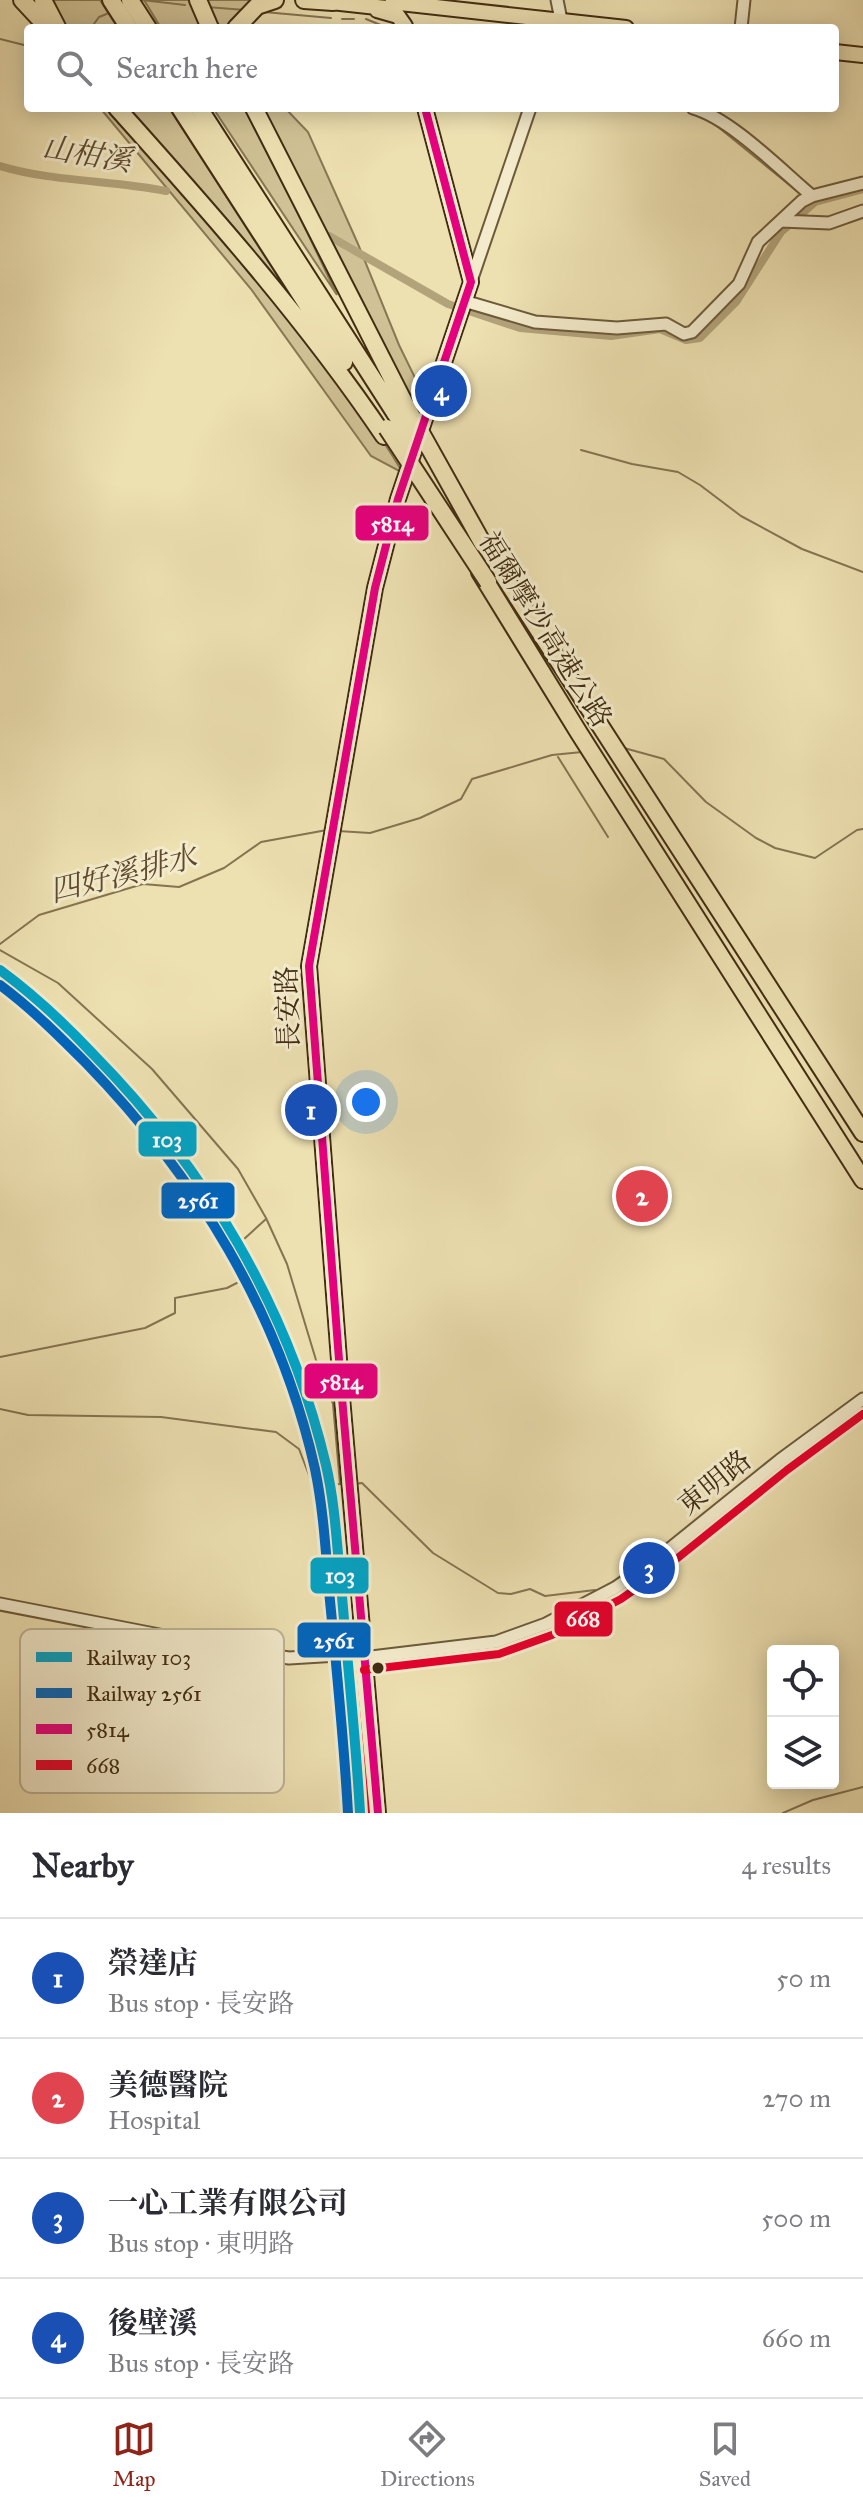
<!DOCTYPE html>
<meta charset="utf-8">
<style>
body{margin:0;font-family:"IM FELL Great Primer","Noto Serif TC",serif;background:#f2f2f3;color:#2b2b33}
.controls{position:absolute;right:24px;bottom:24px;display:grid;overflow:hidden;border-radius:8px;box-shadow:0 4px 20px #0003}
.controls button{width:72px;height:72px;display:grid;place-items:center;padding:0;border:0;border-bottom:2px solid #e1e1e2;background:#fff;color:#2b2b33;font:40px sans-serif}
.you{position:absolute;left:366px;top:1102px;width:28px;height:28px;margin:-20px;border:6px solid #fff;border-radius:50%;background:#1a73e8;box-shadow:0 0 0 12px #1a73e833}
.badge{display:grid;place-items:center;width:52px;height:52px;border-radius:50%;background:#8f2418;color:#fff;font-size:26px;font-weight:700}
.pin{position:absolute;translate:-50% -50%;border:4px solid #fff;box-shadow:0 2px 8px #0006}
.list{margin:0;padding:0;list-style:none}
h2{display:flex;justify-content:space-between;align-items:center;height:104px;margin:0;padding:0 32px;font-size:34px}
h2 small{font-size:26px;font-weight:400;color:#7c7c81}
.list li{display:grid;grid-template-columns:52px 1fr auto;gap:24px;align-items:center;box-sizing:border-box;height:120px;padding:0 32px;border-top:2px solid #e1e1e2}
.list b{display:block;font-size:30px;white-space:nowrap}
.list p{margin:0;font-size:26px;white-space:nowrap;color:#7c7c81}
.list em{font-size:26px;font-style:normal;color:#7c7c81}
.icon{flex:none;width:44px;height:44px;fill:none;stroke:currentColor;stroke-width:2;stroke-linecap:round;stroke-linejoin:round}
.map{position:relative;flex:none;width:863px;height:1813px;overflow:hidden}
.search{position:absolute;background:#fff;box-shadow:0 4px 20px #0003;left:24px;right:24px;top:24px;height:88px;display:flex;align-items:center;gap:20px;box-sizing:border-box;padding:0 28px;border-radius:8px;color:#7c7c81;font-size:30px}
.sheet{height:584px;background:#fff}
nav{display:flex;justify-content:space-around;align-items:center;box-sizing:border-box;height:112px;border-top:2px solid #e1e1e2;background:#fff;font-size:22px;color:#7c7c81}
nav a{display:grid;justify-items:center;gap:4px}
nav .on{color:#8f2418}
.map>svg:first-child{display:block}
.green{fill:#d0c296;stroke:#887854;stroke-width:2}
.lines{fill:none;stroke-linecap:round;stroke-linejoin:round}
.stream{stroke:#857451;stroke-width:2}
.canal{stroke:#b3a37b;stroke-width:8}
.minor-casing{stroke:#6c5a3a;stroke-width:15}
.major-casing{stroke:#412d12;stroke-width:18}
.highway-casing{stroke:#412d12;stroke-width:20}
.minor{stroke:#f3ebcc;stroke-width:11}
.major{stroke:#ede0b1;stroke-width:14}
.highway{stroke:#ede0b1;stroke-width:16}
.rail{stroke:#412d12;stroke-width:2;stroke-dasharray:14 14;stroke-linecap:butt}
.highway-bridge-casing{stroke:#412d12;stroke-width:20;stroke-linecap:butt}
.highway-bridge{stroke:#ede0b1;stroke-width:16}
.bus-1-casing{stroke:#f3ebcc;stroke-width:14}
.bus-2-casing{stroke:#f3ebcc;stroke-width:14}
.bus-1{stroke:#e5007d;stroke-width:8}
.bus-2{stroke:#e4002b;stroke-width:8}
.rail-1-casing{stroke:#f3ebcc;stroke-width:16}
.rail-2-casing{stroke:#f3ebcc;stroke-width:16}
.rail-1{stroke:#03a3c5;stroke-width:10}
.rail-2{stroke:#0065bd;stroke-width:10}
.bus-dot{fill:#412d12;stroke:#f3ebcc;stroke-width:3}
.labels{text-anchor:middle;stroke-width:6;stroke-linejoin:round;paint-order:stroke}
.street-label{font-size:28px;fill:#412d12;stroke:#f3ebcc}
.water-label{font-size:30px;font-style:italic;fill:#5e4a2c;stroke:#f3ebcc}
.key{fill:#f3ebcc;stroke:#beb294;stroke-width:2}
.key-label{font-size:22px;fill:#412d12}
.line-badge{stroke:#f3ebcc;stroke-width:3}
.badge-label{font-size:22px;text-anchor:middle;font-weight:bold;fill:#fff}
</style>
<div class="map">
<svg width="863" height="1813" viewBox="0 0 863 1813">
<rect width="100%" height="100%" fill="#ede0b1"/>
<filter id="stains"><feTurbulence type="fractalNoise" baseFrequency=".0025" numOctaves="4"/><feColorMatrix values="0 0 0 0 .2 0 0 0 0 .09 0 0 0 0 .02 0 0 0 .5 -.17"/></filter>
<radialGradient id="worn" r=".72"><stop offset=".6" stop-color="#630" stop-opacity="0"/><stop offset="1" stop-color="#630" stop-opacity=".3"/></radialGradient>
<!-- green -->
<path class="green" d="M46 0H100L118 28H59Z
M144 0H191L203 28H161Z
M201 0H266L229 28H214Z
M100 108H108C177 188 248 266 314 349 346 389 377 429 403 473L371 456 251 289Z
M123 108H169L295 303Z
M213 108H245L277 169 337 295Z
M261 108H285L308 132 358 244 399 345 422 392 405 396 278 136Z"/>
<g class="lines">
<!-- stream -->
<path class="stream" d="M142 0 185 5
M207 7 245 10
M264 12 331 18
M342 19H354
M366 19 388 28
M91 28 99 17 109 13
M0 39 28 46
M673 108 688 111
M712 122 803 196
M581 450 632 464 678 472 700 485 741 516 802 549 863 572
M624 748 664 759 706 802 756 838 775 848 815 858 857 830 863 829
M558 757 608 837
M338 831 370 833 420 818 461 799 472 779 552 755 582 752
M0 944 39 915 143 884 179 887 224 868 261 842 327 830
M0 950 58 983 152 1069 238 1169 266 1218 287 1264 316 1360 333 1404 340 1484H343
M0 1357 145 1328 175 1313V1298L227 1288 258 1272 243 1240 266 1219
M0 1409 28 1415 161 1417 276 1432 299 1449 314 1488 339 1484
M354 1484 362 1483 433 1553 498 1593 511 1594 530 1589 545 1596 595 1590
M783 1813 813 1800 863 1787"/>
<!-- canal -->
<path class="canal" d="M0 166C53 182 112 180 166 191
M329 236 448 304 520 328 611 336 660 329 686 340 700 338 736 302 781 232 815 202 863 189"/>
<defs>
<path id="minor" d="M557 0 561 20 558 28
M741 28 744 0
M693 108C730 118 781 170 812 196
M781 221 829 223 863 211
M471 281 530 108
M464 301 535 322 617 328 666 324 684 334 692 332 739 284 758 242 802 201 812 196 863 183
M0 1604 242 1651 289 1658 338 1655
M363 1658 496 1642 546 1624 615 1588 657 1559 780 1460 863 1399"/>
<path id="major" d="M393 0 400 3 626 28
M322 1 386 8 400 3
M377 10 398 16 405 26
M835 52 863 55
M378 1813 341 1386 309 966 375 588 398 499 471 282 425 108"/>
<path id="highway" d="M22 0 48 28
M43 0 57 27
M111 0 129 28
M130 0 148 28
M198 0 210 28
M304 0 333 2
M236 28 257 6 275 0
M117 108C211 213 305 319 384 436
M180 108 344 362
M199 108 395 413
M254 108 406 406
M483 544 863 1133
M480 572 579 733 863 1180"/>
</defs>
<!-- minor casing -->
<use href="#minor" class="minor-casing"/>
<!-- major casing -->
<use href="#major" class="major-casing"/>
<!-- highway casing -->
<use href="#highway" class="highway-casing"/>
<!-- minor -->
<use href="#minor" class="minor"/>
<!-- major -->
<use href="#major" class="major"/>
<!-- highway -->
<use href="#highway" class="highway"/>
<!-- rail -->
<path class="rail" d="M0 977C141 1089 243 1221 300 1394 307 1416 316 1440 321 1463 328 1494 330 1528 334 1559 344 1644 351 1728 356 1813"/>
<defs>
<path id="highway-bridge" d="M406 406 483 544
M395 413 415 443
M387 428 488 582"/>
</defs>
<!-- highway-bridge casing -->
<use href="#highway-bridge" class="highway-bridge-casing"/>
<!-- highway-bridge -->
<use href="#highway-bridge" class="highway-bridge"/>
<defs>
<path id="bus-1" d="M378 1813 341 1386 309 966 375 588 398 499 471 282 425 108"/>
<path id="bus-2" d="M351 1659 366 1813
M364 1670 499 1654 552 1635 621 1599 664 1569 787 1470 863 1414"/>
</defs>
<!-- bus-1 casing -->
<use href="#bus-1" class="bus-1-casing"/>
<!-- bus-2 casing -->
<use href="#bus-2" class="bus-2-casing"/>
<!-- bus-1 -->
<use href="#bus-1" class="bus-1"/>
<!-- bus-2 -->
<use href="#bus-2" class="bus-2"/>
<defs>
<path id="rail-1" d="M0 970C34 995 65 1024 94 1055 206 1169 289 1308 326 1465 336 1508 337 1552 342 1596 348 1669 356 1741 360 1813"/>
<path id="rail-2" d="M0 985C31 1008 58 1035 85 1062 196 1176 280 1313 315 1469 324 1512 326 1557 330 1601 337 1672 344 1742 348 1813"/>
</defs>
<!-- rail-1 casing -->
<use href="#rail-1" class="rail-1-casing"/>
<!-- rail-2 casing -->
<use href="#rail-2" class="rail-2-casing"/>
<!-- rail-1 -->
<use href="#rail-1" class="rail-1"/>
<!-- rail-2 -->
<use href="#rail-2" class="rail-2"/>
</g>
<!-- markers -->
<circle class="bus-dot" cx="378" cy="1668" r="7"/>
<g class="labels">
<!-- street labels -->
<g class="street-label">
<text transform="translate(546 629) rotate(58)" y="10">福爾摩沙高速公路</text>
<text transform="translate(287 1008) rotate(-92)" y="10">長安路</text>
<text transform="translate(714 1482) rotate(-39)" y="10">東明路</text>
</g>
<!-- water labels -->
<g class="water-label">
<text transform="translate(87 154) rotate(9)" y="10">山柑溪</text>
<text transform="translate(123 874) rotate(-14)" y="10">四好溪排水</text>
</g>
</g>
<!-- legend -->
<rect x="20" y="1629" width="264" height="164" rx="12" class="key"/>
<rect x="36" y="1652" width="36" height="10" fill="#03a3c5"/>
<rect x="36" y="1688" width="36" height="10" fill="#0065bd"/>
<rect x="36" y="1724" width="36" height="10" fill="#e5007d"/>
<rect x="36" y="1760" width="36" height="10" fill="#e4002b"/>
<g class="key-label">
<text x="86" y="1665">Railway 103</text>
<text x="86" y="1701">Railway 2561</text>
<text x="86" y="1737">5814</text>
<text x="86" y="1773">668</text>
</g>
<g class="line-badge">
<rect x="354" y="504" width="76" height="38" rx="8" fill="#e5007d"/>
<rect x="137" y="1120" width="61" height="38" rx="8" fill="#03a3c5"/>
<rect x="160" y="1181" width="76" height="39" rx="8" fill="#0065bd"/>
<rect x="303" y="1362" width="76" height="38" rx="8" fill="#e5007d"/>
<rect x="309" y="1556" width="61" height="39" rx="8" fill="#03a3c5"/>
<rect x="553" y="1600" width="61" height="38" rx="8" fill="#e4002b"/>
<rect x="296" y="1621" width="76" height="38" rx="8" fill="#0065bd"/>
</g>
<g class="badge-label">
<text x="392" y="531">5814</text>
<text x="167" y="1147">103</text>
<text x="198" y="1208">2561</text>
<text x="341" y="1389">5814</text>
<text x="340" y="1583">103</text>
<text x="583" y="1626">668</text>
<text x="334" y="1648">2561</text>
</g>
<rect width="100%" height="100%" filter="url(#stains)"/>
<rect width="100%" height="100%" fill="url(#worn)"/>
</svg>
<div class="controls">
<button><svg class="icon" aria-label="locate" viewBox="0 0 24 24"><circle cx="12" cy="12" r="6"/><path d="M12 2v4M12 18v4M2 12h4M18 12h4"/></svg></button>
<button><svg class="icon" aria-label="layers" viewBox="0 0 24 24"><path d="M12 4l9 5-9 5-9-5zM3 14l9 5 9-5"/></svg></button>
</div>
<div class="you"></div>
<div class="pin badge" style="left:311px;top:1110px;background:#1a4fb4">1</div>
<div class="pin badge" style="left:642px;top:1196px;background:#e0444e">2</div>
<div class="pin badge" style="left:649px;top:1568px;background:#1a4fb4">3</div>
<div class="pin badge" style="left:441px;top:391px;background:#1a4fb4">4</div>
<div class="search"><svg class="icon" aria-label="search" viewBox="0 0 24 24"><circle cx="10" cy="10" r="6"/><path d="M15 15l6 6"/></svg>Search here</div>
</div>
<section class="sheet">
<h2>Nearby<small>4 results</small></h2>
<ul class="list">
<li><span class="badge" style="background:#1a4fb4">1</span><div><b>榮達店</b><p>Bus stop · 長安路</p></div><em>50 m</em></li>
<li><span class="badge" style="background:#e0444e">2</span><div><b>美德醫院</b><p>Hospital</p></div><em>270 m</em></li>
<li><span class="badge" style="background:#1a4fb4">3</span><div><b>一心工業有限公司</b><p>Bus stop · 東明路</p></div><em>500 m</em></li>
<li><span class="badge" style="background:#1a4fb4">4</span><div><b>後壁溪</b><p>Bus stop · 長安路</p></div><em>660 m</em></li>
</ul>
</section>
<nav>
<a class="on"><svg class="icon" aria-label="map" viewBox="0 0 24 24"><path d="M3 6l6-2 6 2 6-2v14l-6 2-6-2-6 2zM9 4v14M15 6v14"/></svg>Map</a>
<a><svg class="icon" aria-label="directions" viewBox="0 0 24 24"><path d="M12 3l9 9-9 9-9-9zM9 14v-3h6M13 9l2 2-2 2"/></svg>Directions</a>
<a><svg class="icon" aria-label="saved" viewBox="0 0 24 24"><path d="M7 4h10v16l-5-4-5 4z"/></svg>Saved</a>
</nav>
